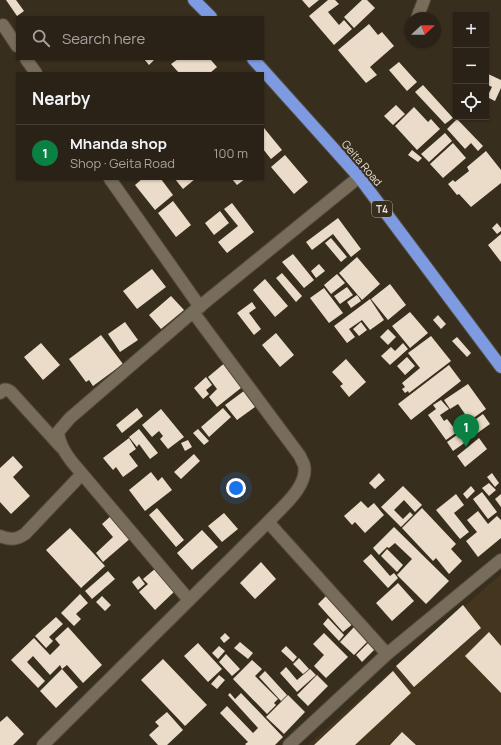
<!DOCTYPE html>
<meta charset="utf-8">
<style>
body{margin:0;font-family:Manrope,sans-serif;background:#362f23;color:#f1f3f6}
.controls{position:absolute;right:12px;top:12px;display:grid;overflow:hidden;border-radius:0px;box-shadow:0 1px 3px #0004}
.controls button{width:36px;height:36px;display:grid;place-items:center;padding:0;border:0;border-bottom:1px solid #463f35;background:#2a2216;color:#f1f3f6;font:20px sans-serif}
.compass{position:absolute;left:405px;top:12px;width:36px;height:36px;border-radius:50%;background:#2a2216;box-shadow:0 1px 3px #0004;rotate:68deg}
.you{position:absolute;left:236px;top:488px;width:14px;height:14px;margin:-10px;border:3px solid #fff;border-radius:50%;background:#1a73e8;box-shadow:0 0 0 6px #1a73e833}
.badge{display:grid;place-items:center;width:26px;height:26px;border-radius:50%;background:#0b8043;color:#fff;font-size:13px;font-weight:700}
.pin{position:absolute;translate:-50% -33px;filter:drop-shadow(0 1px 2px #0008)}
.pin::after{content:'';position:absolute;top:21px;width:14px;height:12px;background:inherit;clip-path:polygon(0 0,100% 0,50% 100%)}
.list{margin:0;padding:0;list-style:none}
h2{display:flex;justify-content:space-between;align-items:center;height:52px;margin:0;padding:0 16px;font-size:17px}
h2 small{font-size:13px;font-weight:400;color:#a5a4a1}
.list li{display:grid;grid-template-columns:26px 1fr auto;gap:12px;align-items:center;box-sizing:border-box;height:56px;padding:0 16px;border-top:1px solid #463f35}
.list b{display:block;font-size:15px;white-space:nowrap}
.list p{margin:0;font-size:13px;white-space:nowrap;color:#a5a4a1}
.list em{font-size:13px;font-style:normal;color:#a5a4a1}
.icon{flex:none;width:22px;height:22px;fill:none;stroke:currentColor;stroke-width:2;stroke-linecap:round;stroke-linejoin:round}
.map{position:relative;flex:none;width:501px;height:745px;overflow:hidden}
.search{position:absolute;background:#2a2216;box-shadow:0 1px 3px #0004;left:16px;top:16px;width:248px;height:44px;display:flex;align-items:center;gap:10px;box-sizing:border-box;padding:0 14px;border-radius:0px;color:#a5a4a1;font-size:15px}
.panel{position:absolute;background:#2a2216;box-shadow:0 1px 3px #0004;left:16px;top:72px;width:248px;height:108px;border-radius:0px}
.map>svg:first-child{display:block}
.built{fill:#43351e}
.building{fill:#eadcc8}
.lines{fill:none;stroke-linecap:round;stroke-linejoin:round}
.street-casing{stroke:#534a3d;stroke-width:14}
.highway-casing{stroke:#534a3d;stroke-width:14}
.street{stroke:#786c5a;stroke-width:12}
.highway{stroke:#7e9be1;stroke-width:12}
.labels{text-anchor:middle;stroke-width:4;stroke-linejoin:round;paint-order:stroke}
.shield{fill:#382e1e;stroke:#b1aa9e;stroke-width:1}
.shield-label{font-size:10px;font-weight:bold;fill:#e5dfd5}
.street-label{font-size:11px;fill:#e5dfd5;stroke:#382e1e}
</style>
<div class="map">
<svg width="501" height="745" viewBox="0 0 501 745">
<rect width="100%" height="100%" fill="#382e1e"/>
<!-- built -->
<path class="built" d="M501 574V745H308Z"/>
<!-- building -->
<path class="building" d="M6 0H16L24 11 17 16Z
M302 0H319L309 8Z
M328 0H335L339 4 328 12 339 25 344 20 352 29 334 45 309 16Z
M362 0H367L375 8 354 28 344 17Z
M369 24 378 35 382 32 394 46 370 67 377 75 366 83 338 50Z
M144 59H153L154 60 149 65Z
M178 59H210L217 67 210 73H179L171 64Z
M399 62 417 82 407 91 389 70Z
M486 73 501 80V88L495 101 487 97 492 87 486 84Z
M423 85 453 118 445 124 415 92Z
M396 105 405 114 393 125 384 116Z
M414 107 428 122 431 119 440 129 417 150 395 126Z
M457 119 483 146 478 151 471 143 465 149 447 129Z
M264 128 282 150 271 159 263 149V129Z
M445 133 452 141 429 162 421 154Z
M453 143 466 158 443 178 430 164Z
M412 150 422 158 418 162 408 155Z
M486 151 501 170V183L471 207 459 194 457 195 448 184 453 180 455 182 469 171 467 167Z
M285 155 308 182 294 194 271 167Z
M142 179H161L173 195 155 210 135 185Z
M175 179H195L183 189Z
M232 179H245L237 185Z
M173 201 191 225 176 237 158 213Z
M232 203 254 232 227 253 218 242 238 226 224 209Z
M220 211 229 223 214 235 205 223Z
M338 218 361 249 351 257 333 234 312 250 306 242Z
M497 223 501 228V231L497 234 492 228Z
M501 234V262L488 245Z
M331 238 347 257 341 262 325 243Z
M293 254 314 280 304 288 282 262Z
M357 257 380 284 362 300 339 273Z
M319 264 325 271 316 278 311 271Z
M152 269 166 287 137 309 123 291Z
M282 273 302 296 296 302 276 278Z
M337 274 345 283 331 294 324 285Z
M265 279 288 306 275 317 253 290Z
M390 284 406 305 388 320 371 299Z
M347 287 353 295 340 304 334 296Z
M324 288 343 313 329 323 310 298Z
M357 295 361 301 351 308 347 302Z
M171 296 184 310 161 329 149 315Z
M370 299 384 320 370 330 362 320 349 329 355 337 347 343 334 326Z
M252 302 256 308 249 313 261 329 254 335 237 313Z
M410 312 428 333 410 348 392 326Z
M438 315 446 324 441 329 433 320Z
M125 322 138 340 120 352 108 334Z
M361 322 367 330 359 336 353 329Z
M388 329 396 337 388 345 380 337Z
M276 333 294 355 280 367 262 345Z
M101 335 123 364 93 386 89 380 86 382 69 359Z
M431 336 451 361 409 393 408 391 405 393 402 389 405 387 402 383 420 368 408 353Z
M457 337 471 353 467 357 452 341Z
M41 343 60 365 43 380 24 357Z
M403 343 408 349 390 365 381 356 391 347 395 351Z
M407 357 415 366 405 375 397 366Z
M346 359 366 382 349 397 340 386 343 384 332 372Z
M227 361 246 384 217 407 209 397 217 389 208 377Z
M449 365 461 381 411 420 398 404Z
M206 377 212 385 206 390 209 394 203 399 194 388Z
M468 384 486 409 458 429 454 422 465 414 458 404 450 409 444 400Z
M248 388 259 404 237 420 225 405Z
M441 400 449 409 440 415 444 421 447 419 457 432 446 440 428 415 436 409 433 405Z
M137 408 143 416 122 433 116 425Z
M223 408 231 417 209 437 201 427Z
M161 409 184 437 168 449 160 439 163 436 159 431 152 437 142 425Z
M483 414 490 424 472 437 465 427Z
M139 429 158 453 150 459 139 444 137 447 129 437Z
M198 429 209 441 204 445 193 433Z
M464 430 470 439 453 451 447 442Z
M129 438 136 449 129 454 138 466 123 477 116 467 113 470 103 458Z
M479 438 487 449 465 467 457 456Z
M188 440 192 447 185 451 181 443Z
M194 454 200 461 181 479 174 472Z
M13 456 23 467 13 477 30 496 11 514 0 502V468Z
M151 472 158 481 162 477 172 490 145 511 129 490Z
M379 473 385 480 375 489 369 483Z
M492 473 499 483 495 487 487 477Z
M489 483 496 490 489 496 482 488Z
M403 486 422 505 415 512 404 500 394 510 403 519 410 512 413 515 401 527 381 507Z
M471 486 475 491 467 499 463 494Z
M482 492 497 512 488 519 473 499Z
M456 494 464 505 454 513 469 532 460 539 436 510Z
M501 494V507L495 499Z
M361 501 368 508 374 503 384 515 365 533 355 522 352 525 344 516Z
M157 508 184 540 176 547 149 515Z
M422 508 456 544 451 549 462 561 449 574 436 558 433 561 402 528Z
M478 511 488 524 497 516 501 520V538L478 557 466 541 477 532 467 520Z
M224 513 238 529 222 542 208 526Z
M112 515 132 537 103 562 96 553 113 537 102 524Z
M394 527 449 581 426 604 397 575 412 559 395 543 389 548 387 547 379 555 373 548Z
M70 528 105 566 81 588 46 550Z
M202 530 218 547 192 570 177 553Z
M387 549 403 565 397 572 381 556Z
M371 554 390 576 394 573 398 578 388 588 363 561Z
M261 562 276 579 255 599 240 583Z
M156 568 176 590 155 610 139 592 148 584 143 579Z
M108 571 115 579 92 599 85 591Z
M139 576 145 584 138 590 132 582Z
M398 583 414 601 392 621 376 603Z
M80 594 88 603 76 614 81 619 74 626 61 613Z
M328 594 354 623 343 632 318 604Z
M102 596 111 605 105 611 96 602Z
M463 605 481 628 414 687 396 666Z
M56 617 63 624 49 637 53 641 46 648 35 636Z
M328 618 344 635 339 641 323 624Z
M355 626 369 640 354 655 340 642Z
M68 627 102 665 83 683 67 665 62 669 60 665 50 675 33 656 27 662 45 681 38 688 11 660 34 638 50 655 60 645 55 639Z
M489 632 501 646V693L465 656Z
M225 633 230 638 224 643 220 638Z
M324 633 348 657 326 678 314 666 324 655 313 644Z
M370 641 376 648 362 662 356 655Z
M240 642 253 653 248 659 234 648Z
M198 643 222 669 208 682 184 656Z
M219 646 225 651 218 659 212 653Z
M286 646 297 657 293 662 281 651Z
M226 654 240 669 232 676 219 662Z
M299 658 309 669 303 674 293 664Z
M163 659 207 705 185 726 141 680Z
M252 660 262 669 255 676 278 699 274 703 276 705 267 714 233 679Z
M286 667 297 680 310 669 316 675 297 692 280 673Z
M62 669 78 687 56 708 40 691Z
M265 671 287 695 281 701 259 677Z
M393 671 411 693 355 745H314Z
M219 675 225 680 217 689 211 684Z
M317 675 328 686 308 706 297 695Z
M230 693 235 699 241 693 283 737 275 745H246L245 744 248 742 220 713 227 706 253 733 258 728 228 695Z
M288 695 305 712 284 734 266 717Z
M167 712 183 730 167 745H158L149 735 159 726 155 722Z
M7 716 24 734 13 745H0V722Z
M402 732 416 745H390Z"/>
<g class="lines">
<defs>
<path id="street" d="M417 18 424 0
M3 25 17 46
M26 59 36 73
M110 179 200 307
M0 393C4 389 6 388 11 392L61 447
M268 522 387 654
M0 536C10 540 16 540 25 534L82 474
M189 600 72 462C65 453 59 444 58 432L70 418 193 312 359 177
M43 745 268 522C281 508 309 486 304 465 303 462 301 459 300 456L193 312
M289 745 387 654 501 560"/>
<path id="highway" d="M194 0 211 17
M253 59 359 177 501 367"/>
</defs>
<!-- street casing -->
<use href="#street" class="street-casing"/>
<!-- highway casing -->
<use href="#highway" class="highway-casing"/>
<!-- street -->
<use href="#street" class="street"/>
<!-- highway -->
<use href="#highway" class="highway"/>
</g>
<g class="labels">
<!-- shield labels -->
<rect class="shield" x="372" y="201" width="20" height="16" rx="3"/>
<g class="shield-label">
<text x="382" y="213">T4</text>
</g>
<!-- street labels -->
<g class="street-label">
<text transform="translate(362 163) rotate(50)" y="4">Geita Road</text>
</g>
</g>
</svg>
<div class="controls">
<button>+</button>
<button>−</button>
<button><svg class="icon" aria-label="locate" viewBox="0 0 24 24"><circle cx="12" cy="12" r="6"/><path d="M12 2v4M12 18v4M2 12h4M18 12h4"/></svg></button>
</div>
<svg class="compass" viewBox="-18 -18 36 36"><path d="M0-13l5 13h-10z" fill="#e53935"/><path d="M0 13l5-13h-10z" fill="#a5a4a1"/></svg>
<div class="you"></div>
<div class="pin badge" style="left:466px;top:447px">1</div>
<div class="search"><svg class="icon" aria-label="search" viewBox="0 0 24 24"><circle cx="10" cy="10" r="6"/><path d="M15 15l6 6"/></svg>Search here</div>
<section class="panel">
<h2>Nearby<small></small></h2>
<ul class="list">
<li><span class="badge">1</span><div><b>Mhanda shop</b><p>Shop · Geita Road</p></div><em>100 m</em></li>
</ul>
</section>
</div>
